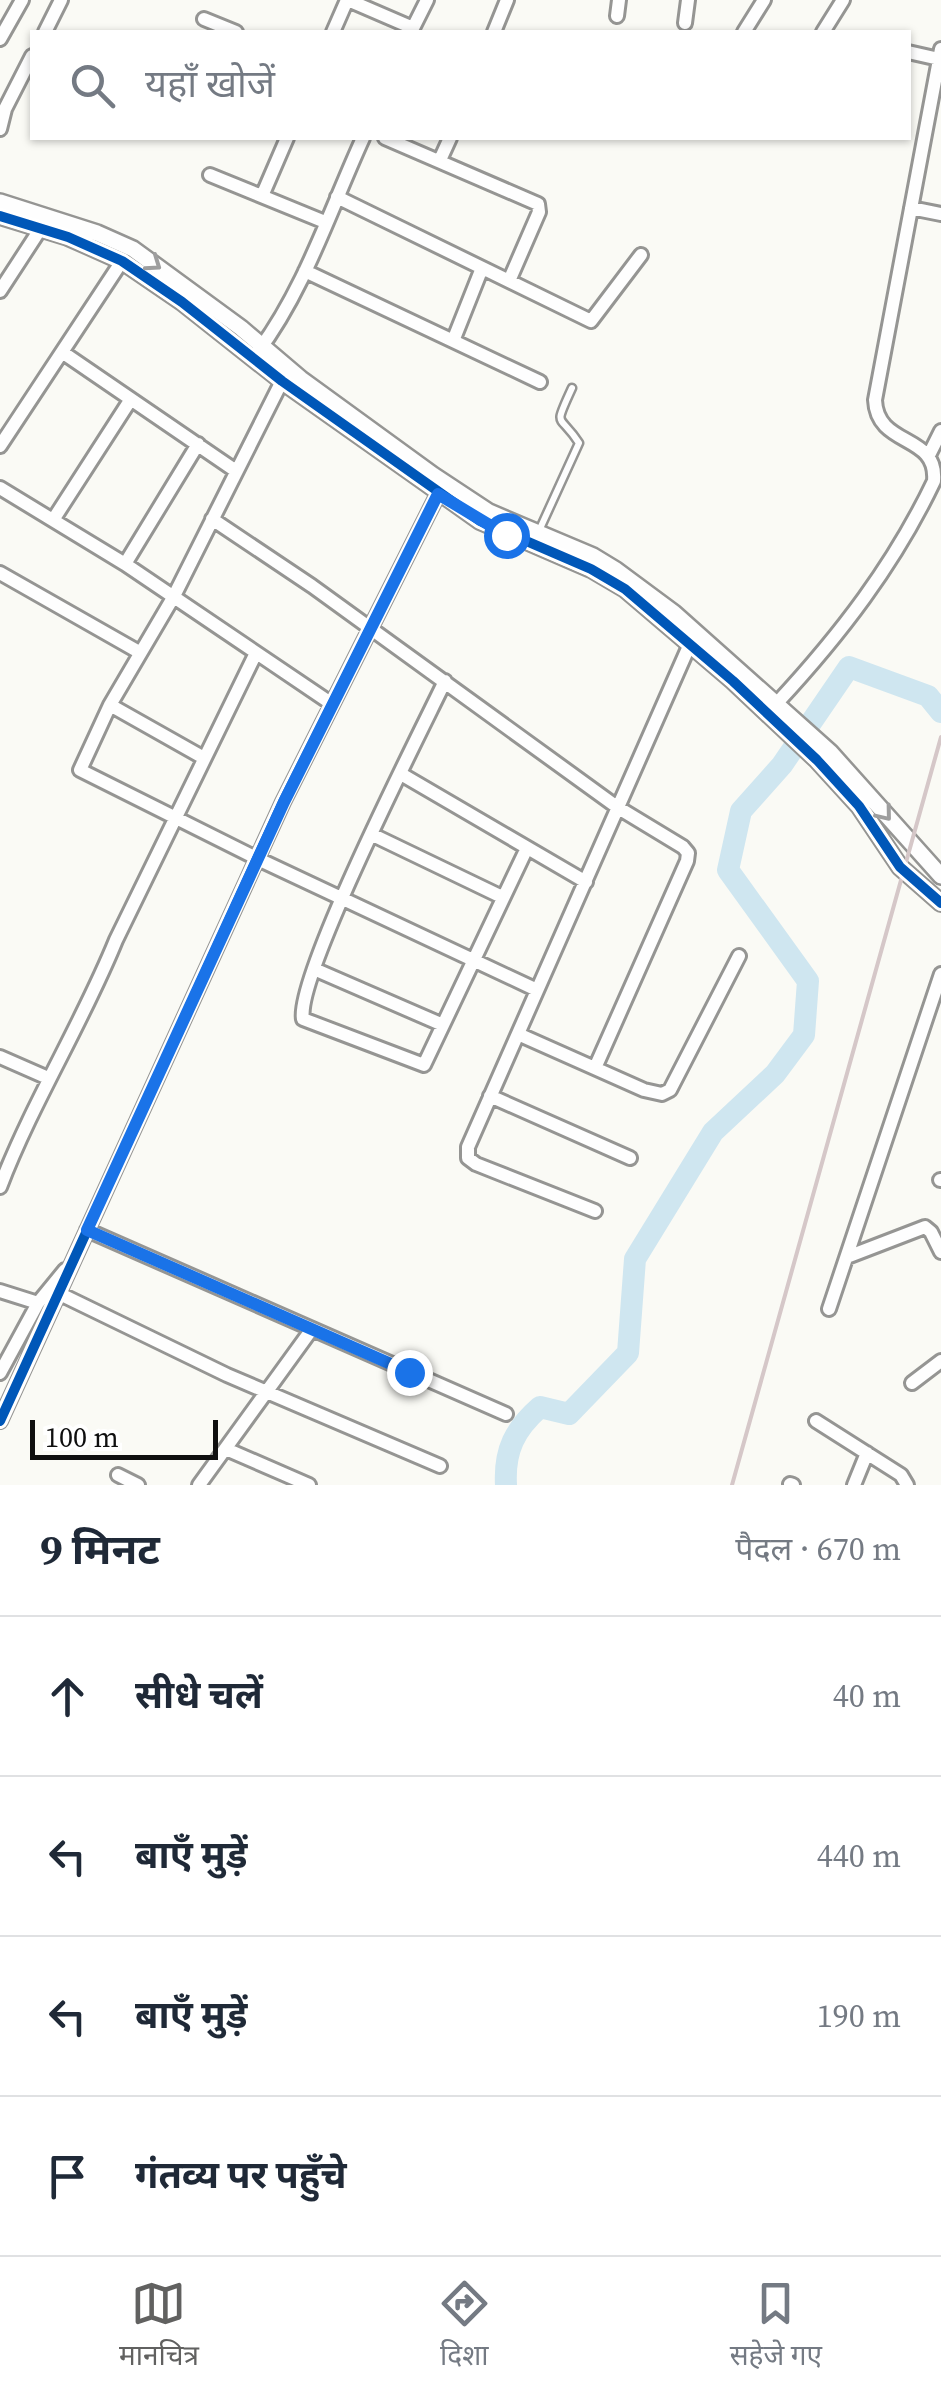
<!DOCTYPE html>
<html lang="hi">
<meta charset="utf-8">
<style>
body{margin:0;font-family:"Source Serif 4","Noto Sans Devanagari",serif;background:#f6f6f7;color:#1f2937}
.scale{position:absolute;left:30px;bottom:25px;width:188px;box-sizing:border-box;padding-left:10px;border:5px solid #0f0f0f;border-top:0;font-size:28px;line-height:35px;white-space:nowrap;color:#0f0f0f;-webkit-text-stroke:8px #fff;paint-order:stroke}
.stop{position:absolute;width:30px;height:30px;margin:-22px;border:8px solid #1a73e8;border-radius:50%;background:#fff}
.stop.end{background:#1a73e8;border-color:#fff;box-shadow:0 2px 10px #0008}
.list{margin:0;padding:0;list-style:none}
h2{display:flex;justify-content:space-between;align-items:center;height:130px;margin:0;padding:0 40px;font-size:42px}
h2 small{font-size:32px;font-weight:400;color:#747a83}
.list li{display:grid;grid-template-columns:65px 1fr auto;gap:30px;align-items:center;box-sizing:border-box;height:160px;padding:0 40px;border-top:2px solid #e0e1e3}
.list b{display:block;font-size:38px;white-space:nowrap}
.list em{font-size:32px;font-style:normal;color:#747a83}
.icon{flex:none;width:55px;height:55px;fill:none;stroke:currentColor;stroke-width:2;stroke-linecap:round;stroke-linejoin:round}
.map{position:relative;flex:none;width:941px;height:1485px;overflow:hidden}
.search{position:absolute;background:#fff;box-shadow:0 2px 8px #0004;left:30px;right:30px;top:30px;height:110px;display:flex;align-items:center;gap:25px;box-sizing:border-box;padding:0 35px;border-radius:0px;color:#747a83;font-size:38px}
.sheet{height:770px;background:#fff}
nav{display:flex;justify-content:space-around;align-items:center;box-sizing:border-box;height:140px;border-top:2px solid #e0e1e3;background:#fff;font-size:28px;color:#747a83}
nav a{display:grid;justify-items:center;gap:5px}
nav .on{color:#616160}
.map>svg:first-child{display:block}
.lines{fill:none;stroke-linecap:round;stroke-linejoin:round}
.river{stroke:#cfe6f0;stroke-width:22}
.service-casing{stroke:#959593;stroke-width:11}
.minor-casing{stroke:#959593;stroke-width:18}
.tertiary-casing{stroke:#959593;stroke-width:20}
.service{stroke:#fefefe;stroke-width:6}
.minor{stroke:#fefefe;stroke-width:12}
.tertiary{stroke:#fefefe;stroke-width:15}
.rail{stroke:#d5c7c8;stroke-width:4}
.cycleway-casing{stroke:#fff;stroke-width:16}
.cycleway{stroke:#0057b8;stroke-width:10}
.oneway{stroke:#9e9e9e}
.route{stroke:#1a73e8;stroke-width:12}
</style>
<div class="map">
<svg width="941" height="1485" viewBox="0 0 941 1485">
<rect width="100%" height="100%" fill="#fafaf5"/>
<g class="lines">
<!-- river -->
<path class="river" d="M506 1485C504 1450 515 1429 540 1407L569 1414 628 1353 635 1259 713 1132 775 1074 804 1035 808 981 728 870 741 811 782 765 849 667 928 696 941 712"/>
<defs>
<path id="service" d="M538 533 579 443C559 412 553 430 572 388"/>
<path id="minor" d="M348 0 413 28
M617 16 619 0
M204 19 236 32
M685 23 688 0
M45 32 61 0
M333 32 347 0
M411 32 427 0
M494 32 507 0
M744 32 764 0
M823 32 843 0
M0 39 22 0
M908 52 939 59
M0 129 5 109 32 56
M385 138 538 204 539 212 509 281
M440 160 450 138
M210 175 325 222
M262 196 287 138
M337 197 591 321 641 255
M911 208 941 214
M305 271 540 382
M0 291 41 228
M453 341 482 268
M62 352 236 471
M257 353C305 289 330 210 363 138
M282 381 174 596 110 705 80 770 258 859 537 990
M0 446 122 261
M929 455 941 431
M0 488 125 564 332 704
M212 519 312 586 617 807 683 847 688 853 687 861 595 1068
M53 520 131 399
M125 564 198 444
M0 573 139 652
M445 681C420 733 295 978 303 1019L424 1065 527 848
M777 703C840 635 894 565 934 481 938 433 877 448 875 400L941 49
M110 705 204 758
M401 774 586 882
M373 835 502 897
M314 969 443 1025
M518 1034 644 1090 662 1094 670 1090 739 956
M0 1057 48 1078
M490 1096 630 1158
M940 1180H941
M0 1187C33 1101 82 1024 116 940L256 653
M595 1211 476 1164 468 1158V1147L690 644
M87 1230 506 1414
M847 1257 925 1227 931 1232 941 1252
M0 1291 38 1303
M60 1294 227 1375 440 1466
M829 1309 941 974
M0 1373 38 1303 65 1270
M912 1383 941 1361
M0 1421 283 802 438 494
M816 1421 901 1475 907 1485
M226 1449 309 1485
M118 1475 138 1485
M790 1484 793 1485
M199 1485 312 1329
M854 1485 867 1453"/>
<path id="tertiary" d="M0 202 97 233 133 249 241 328 301 379 433 475 489 512 593 556 616 570 674 613 830 752 941 876
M0 216 68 237 122 261 182 302 282 381 480 521 591 569 625 589 733 681 817 760 859 806 900 867 941 903"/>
</defs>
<!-- service casing -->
<use href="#service" class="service-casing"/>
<!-- minor casing -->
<use href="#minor" class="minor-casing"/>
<!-- tertiary casing -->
<use href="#tertiary" class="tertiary-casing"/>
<!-- service -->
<use href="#service" class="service"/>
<!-- minor -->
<use href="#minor" class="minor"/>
<!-- tertiary -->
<use href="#tertiary" class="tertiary"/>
<!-- rail -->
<path class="rail" d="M732 1485 941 737"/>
<defs>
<path id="cycleway" d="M0 216 68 237 122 261 182 302 282 381 480 521 591 569 625 589 733 681 817 760 859 806 900 867 941 903
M0 1421 283 802 438 494"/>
</defs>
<!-- cycleway casing -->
<use href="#cycleway" class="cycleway-casing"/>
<!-- cycleway -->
<use href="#cycleway" class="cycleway"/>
</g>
<!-- one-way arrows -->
<defs><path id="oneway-chevron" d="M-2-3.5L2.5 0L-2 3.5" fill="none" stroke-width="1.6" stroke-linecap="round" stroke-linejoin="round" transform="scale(2.5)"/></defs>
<g class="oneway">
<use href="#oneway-chevron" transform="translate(154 264) rotate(35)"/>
<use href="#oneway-chevron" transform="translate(885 814) rotate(51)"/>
</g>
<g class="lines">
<!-- route -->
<path class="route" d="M409 1372 87 1230 284 802 438 494 506 535"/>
</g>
</svg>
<div class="scale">100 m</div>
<div class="stop" style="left:506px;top:535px"></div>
<div class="stop end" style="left:409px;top:1372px"></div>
<div class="search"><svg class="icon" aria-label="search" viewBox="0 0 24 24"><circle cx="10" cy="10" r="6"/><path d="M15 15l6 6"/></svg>यहाँ खोजें</div>
</div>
<section class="sheet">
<h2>9 मिनट<small>पैदल · 670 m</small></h2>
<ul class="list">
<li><svg class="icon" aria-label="ahead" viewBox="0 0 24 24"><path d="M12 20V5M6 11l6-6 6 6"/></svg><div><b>सीधे चलें</b></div><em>40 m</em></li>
<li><svg class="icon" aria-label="left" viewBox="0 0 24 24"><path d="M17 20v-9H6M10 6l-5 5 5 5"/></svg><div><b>बाएँ मुड़ें</b></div><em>440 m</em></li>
<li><svg class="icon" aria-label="left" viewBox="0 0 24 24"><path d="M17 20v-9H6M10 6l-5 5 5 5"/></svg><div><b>बाएँ मुड़ें</b></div><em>190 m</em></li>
<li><svg class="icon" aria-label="arrive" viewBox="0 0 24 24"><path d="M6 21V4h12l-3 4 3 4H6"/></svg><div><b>गंतव्य पर पहुँचे</b></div></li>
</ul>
</section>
<nav>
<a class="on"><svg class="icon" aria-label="map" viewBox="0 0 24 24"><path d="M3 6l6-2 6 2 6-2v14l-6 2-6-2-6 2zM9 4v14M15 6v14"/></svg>मानचित्र</a>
<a><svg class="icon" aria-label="directions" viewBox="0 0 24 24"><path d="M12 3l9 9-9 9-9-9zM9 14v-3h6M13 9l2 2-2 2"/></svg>दिशा</a>
<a><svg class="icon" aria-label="saved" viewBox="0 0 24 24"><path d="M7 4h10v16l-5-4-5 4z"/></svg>सहेजे गए</a>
</nav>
